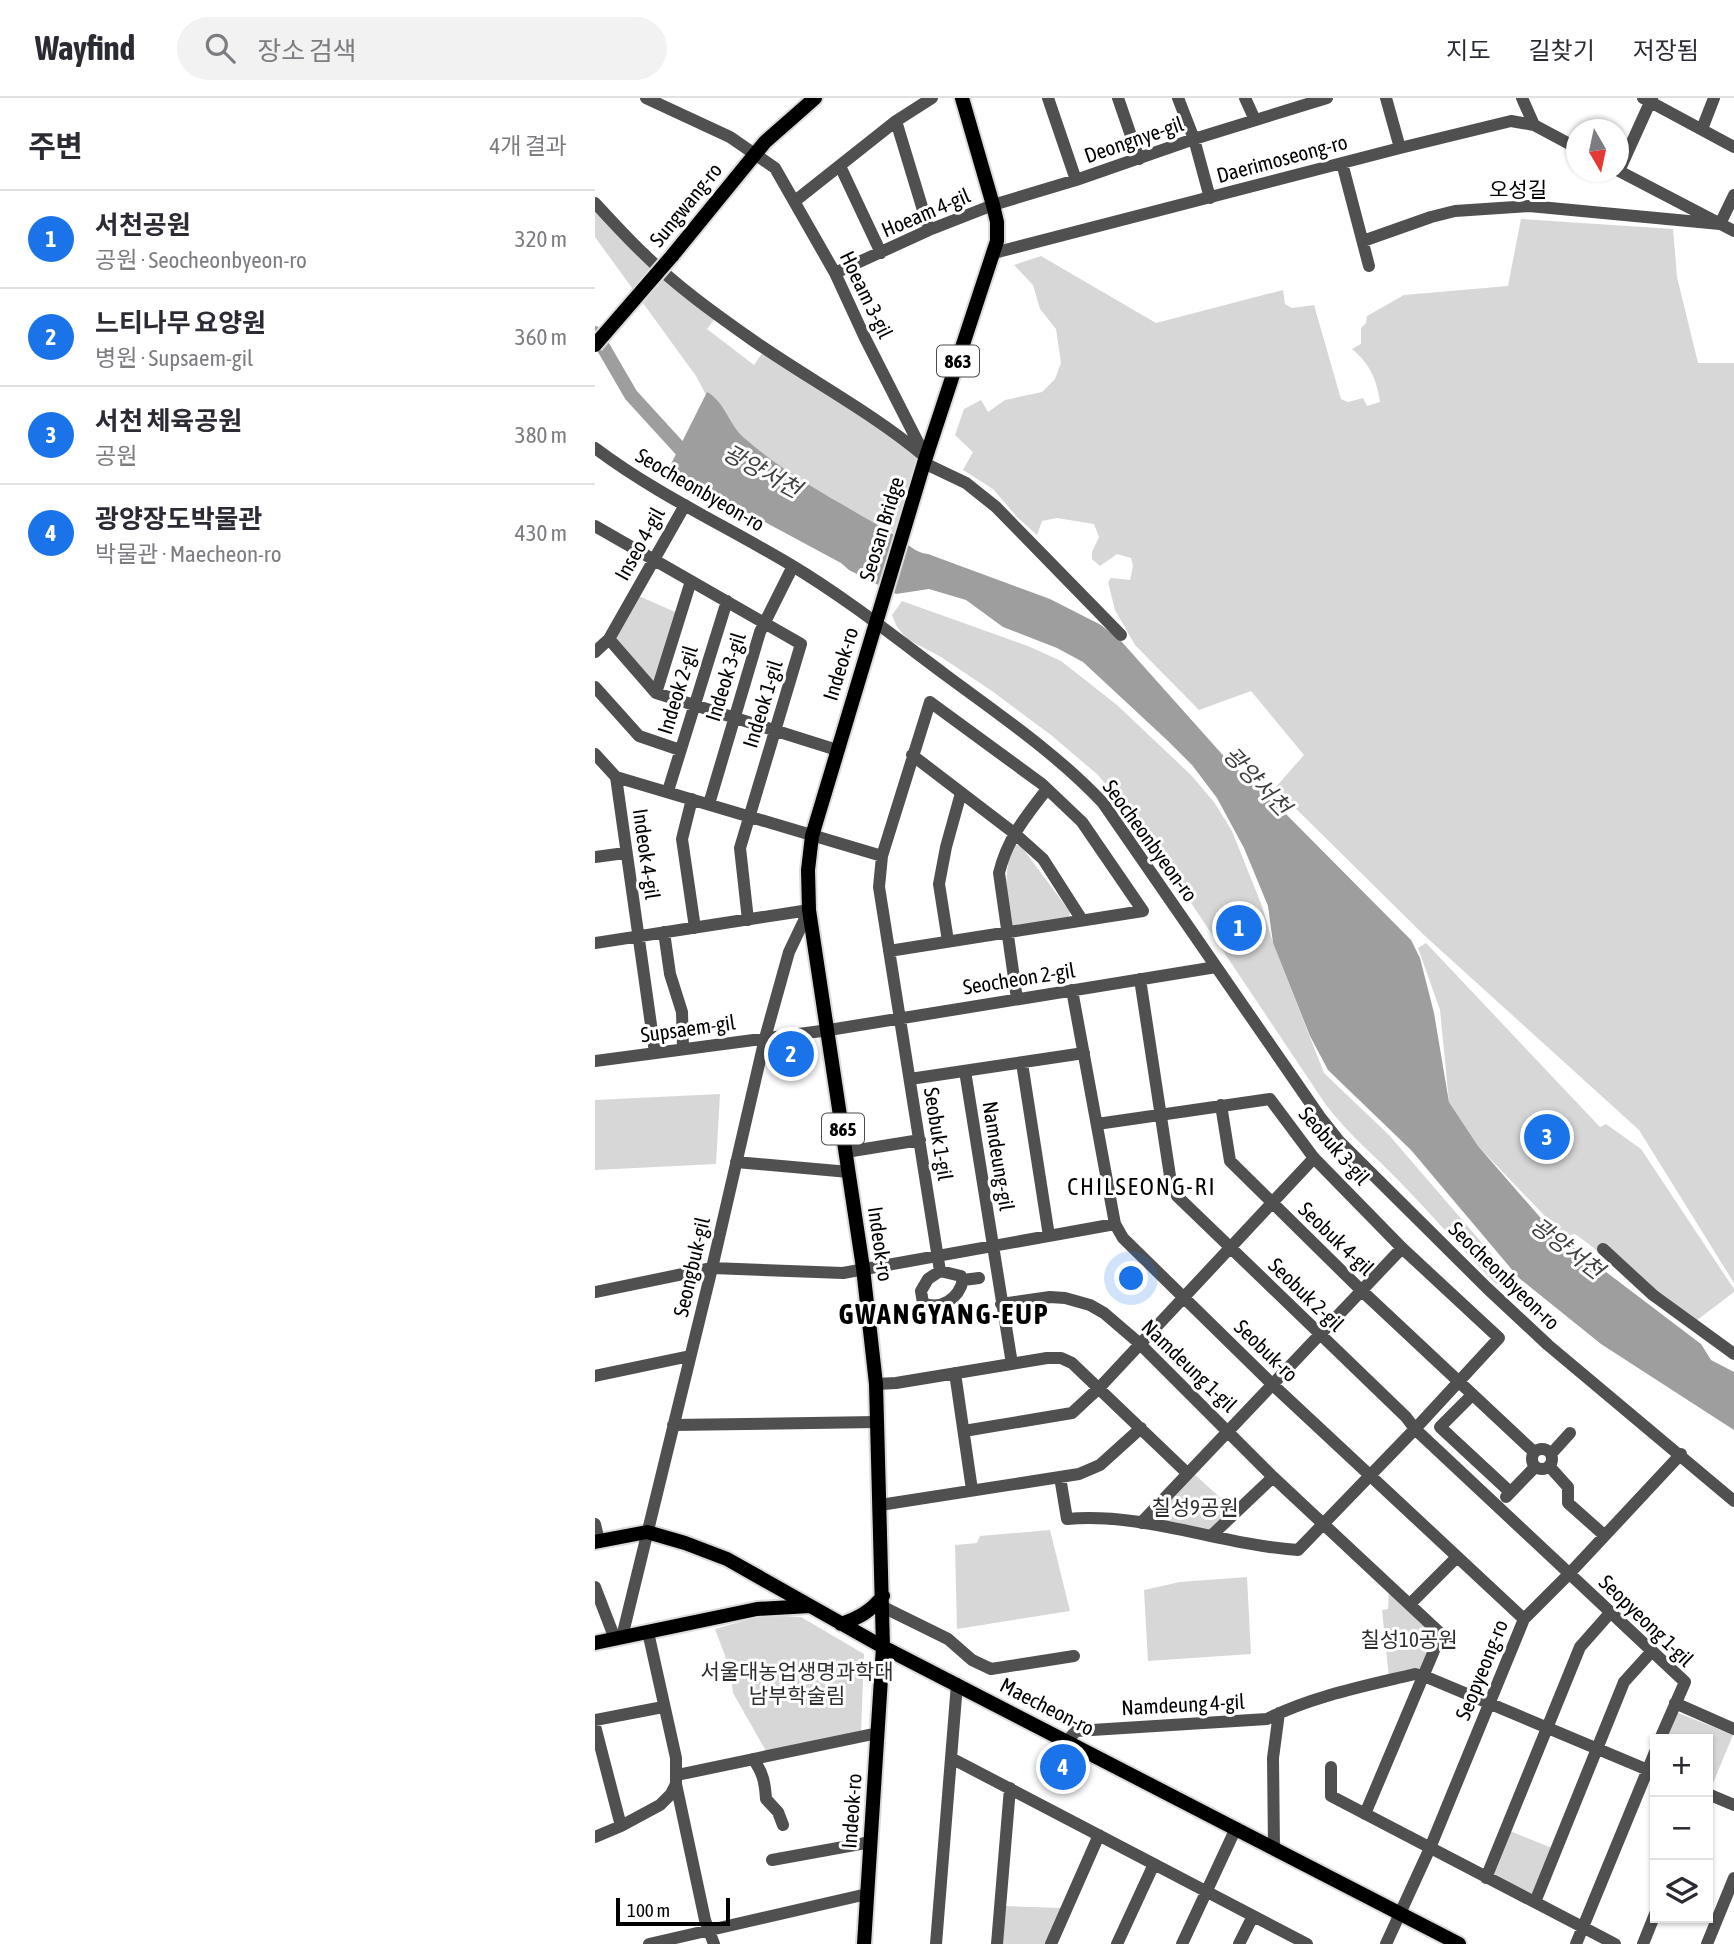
<!DOCTYPE html>
<html lang="ko">
<meta charset="utf-8">
<style>
body{margin:0;font-family:"Asap Condensed","Noto Sans KR",sans-serif;background:#f2f2f3;color:#2b2b33}
.controls{position:absolute;right:21px;bottom:21px;display:grid;overflow:hidden;border-radius:0px;box-shadow:0 2px 5px #0004}
.controls button{width:63px;height:63px;display:grid;place-items:center;padding:0;border:0;border-bottom:2px solid #e1e1e2;background:#fff;color:#2b2b33;font:35px sans-serif}
.compass{position:absolute;left:971px;top:21px;width:63px;height:63px;border-radius:50%;background:#fff;box-shadow:0 2px 5px #0004;rotate:171deg}
.scale{position:absolute;left:21px;bottom:18px;width:114px;box-sizing:border-box;padding-left:7px;border:4px solid #000;border-top:0;font-size:19px;line-height:24px;white-space:nowrap;color:#000;-webkit-text-stroke:5px #fff;paint-order:stroke}
.you{position:absolute;left:537px;top:1181px;width:24px;height:24px;margin:-18px;border:5px solid #fff;border-radius:50%;background:#1a73e8;box-shadow:0 0 0 10px #1a73e833}
.badge{display:grid;place-items:center;width:46px;height:46px;border-radius:50%;background:#1a73e8;color:#fff;font-size:23px;font-weight:700}
.pin{position:absolute;translate:-50% -50%;border:4px solid #fff;box-shadow:0 2px 7px #0006}
.list{margin:0;padding:0;list-style:none}
h2{display:flex;justify-content:space-between;align-items:center;height:91px;margin:0;padding:0 28px;font-size:30px}
h2 small{font-size:23px;font-weight:400;color:#7c7c81}
.list li{display:grid;grid-template-columns:46px 1fr auto;gap:21px;align-items:center;box-sizing:border-box;height:98px;padding:0 28px;border-top:2px solid #e1e1e2}
.list b{display:block;font-size:26px;white-space:nowrap}
.list p{margin:0;font-size:23px;white-space:nowrap;color:#7c7c81}
.list em{font-size:23px;font-style:normal;color:#7c7c81}
.icon{flex:none;width:38px;height:38px;fill:none;stroke:currentColor;stroke-width:2;stroke-linecap:round;stroke-linejoin:round}
.map{position:relative;flex:none;width:1139px;height:1846px;overflow:hidden}
header{display:flex;align-items:center;gap:42px;box-sizing:border-box;height:98px;padding:0 35px;background:#fff;border-bottom:2px solid #e1e1e2}
header strong{font-size:33px}
nav{display:flex;gap:38px;margin-inline-start:auto;font-size:24px}
.search{width:490px;height:63px;background:#f2f2f3;display:flex;align-items:center;gap:18px;box-sizing:border-box;padding:0 24px;border-radius:38px;color:#7c7c81;font-size:26px}
main{display:flex}
aside{flex:1;background:#fff}
.map>svg:first-child{display:block}
.green{fill:#d7d7d7}
.water{fill:#9e9e9e}
.lines{fill:none;stroke-linecap:round;stroke-linejoin:round}
.river{stroke:#9e9e9e;stroke-width:14}
.major-casing{stroke:#dbdbdb;stroke-width:18}
.minor{stroke:#505050;stroke-width:12}
.major{stroke:#000;stroke-width:14}
.major-bridge-casing{stroke:#dbdbdb;stroke-width:18;stroke-linecap:butt}
.major-bridge{stroke:#000;stroke-width:14}
.labels{text-anchor:middle;stroke-width:6;stroke-linejoin:round;paint-order:stroke}
.shield{fill:#fff;stroke:#4c4c4c;stroke-width:2}
.shield-label{font-size:19px;font-weight:bold;fill:#000}
.street-label{font-size:21px;fill:#000;stroke:#fff}
.park-label{font-size:21px;fill:#2e2e2e;stroke:#fff}
.water-label{font-size:23px;font-style:italic;fill:#3f3f3f;stroke:#fff}
.quarter-label{font-size:24px;letter-spacing:2px;fill:#000;stroke:#fff}
.district-label{font-size:28px;font-weight:bold;letter-spacing:2px;fill:#000;stroke:#fff}
</style>
<header>
<strong>Wayfind</strong>
<div class="search"><svg class="icon" aria-label="search" viewBox="0 0 24 24"><circle cx="10" cy="10" r="6"/><path d="M15 15l6 6"/></svg>장소 검색</div>
<nav><a>지도</a><a>길찾기</a><a>저장됨</a></nav>
</header>
<main>
<aside>
<h2>주변<small>4개 결과</small></h2>
<ul class="list">
<li><span class="badge">1</span><div><b>서천공원</b><p>공원 · Seocheonbyeon-ro</p></div><em>320 m</em></li>
<li><span class="badge">2</span><div><b>느티나무 요양원</b><p>병원 · Supsaem-gil</p></div><em>360 m</em></li>
<li><span class="badge">3</span><div><b>서천 체육공원</b><p>공원</p></div><em>380 m</em></li>
<li><span class="badge">4</span><div><b>광양장도박물관</b><p>박물관 · Maecheon-ro</p></div><em>430 m</em></li>
</ul>
</aside>
<div class="map">
<svg width="1139" height="1846" viewBox="0 0 1139 1846">
<rect width="100%" height="100%" fill="#fff"/>
<!-- green -->
<path class="green" d="M0 114 48 160 121 219 112 231 159 267 168 254 283 327 329 365 303 438 190 376 139 336 119 312 101 278 0 139Z
M926 121 1078 131 1082 179 1103 265H1139V1185L1044 1032 830 838 680 690 709 657 656 593 604 612 540 547 520 512 513 484 516 480 535 482 538 468 536 460 522 456 505 468 497 461V454L504 439 499 426 462 420 447 423 442 437 423 420 398 391 368 372 378 354 360 337 369 311 386 302 393 314 410 302 447 294 460 281 466 265 461 231 445 211 438 187 419 167 446 158 561 225 688 192 690 206 697 210 719 207 746 301 753 304 768 300 772 308 785 304C782 282 775 266 757 251L766 246V230L771 225 772 218 809 197 913 188Z
M39 496 85 516 61 595 14 541Z
M307 503 433 548 466 563 522 607 596 677 619 704 637 733 667 808 678 845 729 975 794 1037 918 1181 911 1186H901C868 1153 838 1118 805 1084 780 1058 753 1036 731 1007L558 748 532 712 503 677 456 637 397 593 346 559 312 541 302 529 297 517Z
M421 747 426 748 475 814 474 819 415 829C412 797 408 780 417 748Z
M831 845 1005 1029 1011 1026 1046 1051 1139 1191V1194L1093 1229 995 1147 980 1136 973 1138 963 1132 883 1048 854 1004 845 912 823 850Z
M125 996 121 1066 0 1072V1002Z
M597 1374 642 1415 618 1437 561 1428 556 1416Z
M455 1432 475 1513 362 1531 360 1447 382 1445 385 1438Z
M652 1479 656 1556 553 1563 549 1492 585 1484Z
M794 1491 842 1536 826 1574 794 1580 787 1512 793 1511Z
M169 1517 206 1519 269 1556 266 1635 171 1653 138 1595 135 1571 120 1531Z
M1081 1614 1138 1637 1116 1690 1113 1689V1641H1072Z
M915 1733 957 1750 938 1796 898 1778Z
M408 1808 467 1810 452 1846H405Z"/>
<!-- water -->
<path class="water" d="M112 294C129 303 134 326 148 339 194 380 249 406 301 438 312 444 319 455 333 456L455 501 506 527 526 543 634 664 671 696 816 842 825 860 839 915 854 1004 883 1048 957 1133 1106 1246 1116 1262 1139 1274V1332L1006 1246 924 1180 816 1052 733 972 715 938 678 845 673 808 649 750 622 700 597 667 573 643 488 564 462 550 408 529 371 502 334 491 301 496 254 472 246 465 73 372Z"/>
<g class="lines">
<!-- river -->
<path class="river" d="M0 235 36 297 89 355 100 361"/>
<defs>
<path id="major" d="M77 158 170 44 220 0
M0 1444 52 1434 90 1445 132 1461 288 1549 864 1846
M246 1526C264 1520 276 1513 288 1498
M0 1545 162 1511 215 1508
M269 1846 288 1549 281 1286 268 1170 214 812 213 772 217 738 329 365 402 143V124L398 107 367 0"/>
</defs>
<!-- major casing -->
<use href="#major" class="major-casing"/>
<!-- minor -->
<path class="minor" d="M51 0 135 39 180 70 240 175 270 240 331 360
M453 0 481 82
M523 0 544 61
M583 0 599 41 615 100
M650 0 660 22
M791 0 805 50
M927 0 939 27
M1048 0 1139 49
M301 23 334 132
M1107 31 1119 0
M747 65 774 168
M245 68 286 155
M1024 73 1139 133
M1024 73 1057 0
M200 103 301 23 337 0
M0 105C16 122 31 139 48 155 80 187 119 215 156 241 213 281 275 313 329 358
M768 143 836 119 860 113 934 108 1125 126 1139 97
M399 155 805 50 916 23 939 27 982 50
M240 175 334 132 398 107 481 82 599 41 732 0
M0 350C61 396 131 428 196 467 251 500 301 540 352 578 406 618 462 656 508 705L725 1019 744 1043 892 1190 953 1247 1139 1403
M329 365 371 385 401 409 526 537
M0 428 206 546 145 750 153 822
M14 541 61 595 242 652
M0 554 14 541 90 407
M0 589 44 638 85 652
M61 595 96 483
M0 656 21 679 287 758
M317 657 419 735 448 761 487 822
M21 679 60 955
M73 693 132 503
M97 701 87 741 100 830
M114 706 165 534 198 468
M0 759 30 755
M69 834 75 876 87 914 88 951
M353 843 344 786 351 749 366 695
M0 845 214 812
M294 853 548 813 487 724 447 686 335 604 287 758 284 789 345 1173
M545 881 575 1078 582 1098 811 1319 820 1331 1090 1584 1065 1641
M477 892 520 1126 528 1140 678 1287 929 1521
M422 901 404 775C412 741 431 718 452 691
M0 963 234 932 621 869
M427 965 454 1138
M370 973 417 1266
M315 981 489 955
M626 1007 635 1063 767 1193 939 1354
M251 1054 325 1042
M141 1064 254 1074
M1008 1151 1058 1197 1139 1256
M345 1173 366 1178 368 1182C364 1200 346 1213 328 1205L326 1193 333 1181Z
M368 1182 384 1180
M0 1194 117 1170 248 1175 520 1126
M406 1206 455 1199 470 1200 495 1207 509 1215 544 1245 678 1379 846 1536 770 1716
M360 1275 377 1392
M0 1278 95 1258
M281 1286 301 1285 452 1260H466L477 1265 592 1375
M877 1297 845 1329 915 1394
M78 1327 282 1324
M369 1333 477 1315 505 1289 719 1060
M937 1361a10 10 0 1 1 20 0a10 10 0 1 1-20 0Z
M956 1356 975 1335
M954 1368 973 1389V1405L1009 1437
M465 1379 472 1421C550 1414 626 1447 703 1452L820 1331 904 1240 807 1150 719 1060 675 1001 502 1026
M911 1399 940 1369
M285 1407 484 1376 505 1367 546 1330
M546 1425 807 1150
M0 1426 4 1443
M616 1438 678 1379
M0 1489 20 1541
M815 1506 862 1459
M288 1509 353 1541 377 1562 396 1571 479 1558
M27 1539 117 1170 170 940 194 854 214 812
M1080 1605 1139 1631
M0 1622 68 1609
M0 1628 26 1728
M472 1643 481 1633 672 1621C718 1598 770 1588 820 1576L829 1578 1060 1675
M356 1660 712 1846
M158 1661C168 1674 170 1685 171 1701L183 1714 188 1727
M736 1669V1698L1020 1846
M82 1677 283 1635
M81 1686 110 1822 119 1846
M1113 1696 1139 1707
M0 1739 26 1728 65 1707 76 1696 81 1686V1660L53 1534
M679 1750 678 1660 684 1615
M177 1762 276 1744
M891 1780 985 1549 1015 1515
M940 1804 1029 1584 1057 1553
M54 1846 272 1796
M341 1846 362 1586
M402 1846 415 1690
M456 1846 504 1737
M522 1846 559 1766
M587 1846 641 1730
M644 1846 658 1818
M791 1846 835 1750 929 1521 974 1476 1086 1356
M981 1846 1060 1654
M1048 1846 1060 1816
M1112 1846 1139 1780"/>
<!-- major -->
<use href="#major" class="major"/>
<defs>
<path id="major-bridge" d="M0 247 77 158"/>
</defs>
<!-- major-bridge casing -->
<use href="#major-bridge" class="major-bridge-casing"/>
<!-- major-bridge -->
<use href="#major-bridge" class="major-bridge"/>
</g>
<g class="labels">
<!-- shield labels -->
<g class="shield">
<rect x="342" y="247.5" width="42" height="31" rx="5"/>
<rect x="227" y="1015.5" width="42" height="31" rx="5"/>
</g>
<g class="shield-label">
<text x="363" y="270">863</text>
<text x="248" y="1038">865</text>
</g>
<!-- street labels -->
<g class="street-label">
<text transform="translate(539 42) rotate(-19)" y="7">Deongnye-gil</text>
<text transform="translate(687 61) rotate(-15)" y="7">Daerimoseong-ro</text>
<text x="923" y="99">오성길</text>
<text transform="translate(91 107) rotate(-51)" y="7">Sungwang-ro</text>
<text transform="translate(331 115) rotate(-23)" y="7">Hoeam 4-gil</text>
<text transform="translate(271 197) rotate(64)" y="7">Hoeam 3-gil</text>
<text transform="translate(105 392) rotate(30)" y="7">Seocheonbyeon-ro</text>
<text transform="translate(287 431) rotate(-73)" y="7">Seosan Bridge</text>
<text transform="translate(45 446) rotate(-61)" y="7">Inseo 4-gil</text>
<text transform="translate(246 566) rotate(-73)" y="7">Indeok-ro</text>
<text transform="translate(131 579) rotate(-73)" y="7">Indeok 3-gil</text>
<text transform="translate(83 592) rotate(-73)" y="7">Indeok 2-gil</text>
<text transform="translate(168 606) rotate(-73)" y="7">Indeok 1-gil</text>
<text transform="translate(555 743) rotate(54)" y="7">Seocheonbyeon-ro</text>
<text transform="translate(51 756) rotate(82)" y="7">Indeok 4-gil</text>
<text transform="translate(424 881) rotate(-9)" y="7">Seocheon 2-gil</text>
<text transform="translate(93 931) rotate(-8)" y="7">Supsaem-gil</text>
<text transform="translate(343 1036) rotate(81)" y="7">Seobuk 1-gil</text>
<text transform="translate(739 1048) rotate(49)" y="7">Seobuk 3-gil</text>
<text transform="translate(403 1058) rotate(81)" y="7">Namdeung-gil</text>
<text transform="translate(741 1141) rotate(44)" y="7">Seobuk 4-gil</text>
<text transform="translate(285 1146) rotate(82)" y="7">Indeok-ro</text>
<text transform="translate(97 1169) rotate(-77)" y="7">Seongbuk-gil</text>
<text transform="translate(909 1178) rotate(44)" y="7">Seocheonbyeon-ro</text>
<text transform="translate(711 1197) rotate(44)" y="7">Seobuk 2-gil</text>
<text transform="translate(671 1253) rotate(44)" y="7">Seobuk-ro</text>
<text transform="translate(594 1268) rotate(44)" y="7">Namdeung 1-gil</text>
<text transform="translate(1051 1523) rotate(44)" y="7">Seopyeong 1-gil</text>
<text transform="translate(887 1572) rotate(-68)" y="7">Seopyeong-ro</text>
<text transform="translate(588 1607) rotate(-3)" y="7">Namdeung 4-gil</text>
<text transform="translate(452 1609) rotate(27)" y="7">Maecheon-ro</text>
<text transform="translate(257 1713) rotate(-86)" y="7">Indeok-ro</text>
</g>
<!-- park labels -->
<g class="park-label">
<text x="600" y="1417">칠성9공원</text>
<text x="814" y="1549">칠성10공원</text>
<text x="202" y="1581">서울대농업생명과학대<tspan x="202" dy="24">남부학술림</tspan></text>
</g>
<!-- water labels -->
<g class="water-label">
<text transform="translate(167 373) rotate(29)" y="8">광양서천</text>
<text transform="translate(662 683) rotate(46)" y="8">광양서천</text>
<text transform="translate(972 1150) rotate(37)" y="8">광양서천</text>
</g>
<!-- quarter labels -->
<g class="quarter-label">
<text x="547" y="1097">CHILSEONG-RI</text>
</g>
<!-- district labels -->
<g class="district-label">
<text x="349" y="1226">GWANGYANG-EUP</text>
</g>
</g>
</svg>
<div class="controls">
<button>+</button>
<button>−</button>
<button><svg class="icon" aria-label="layers" viewBox="0 0 24 24"><path d="M12 4l9 5-9 5-9-5zM3 14l9 5 9-5"/></svg></button>
</div>
<svg class="compass" viewBox="-18 -18 36 36"><path d="M0-13l5 13h-10z" fill="#e53935"/><path d="M0 13l5-13h-10z" fill="#7c7c81"/></svg>
<div class="scale">100 m</div>
<div class="you"></div>
<div class="pin badge" style="left:644px;top:830px">1</div>
<div class="pin badge" style="left:196px;top:956px">2</div>
<div class="pin badge" style="left:952px;top:1039px">3</div>
<div class="pin badge" style="left:468px;top:1669px">4</div>
</div>
</main>
